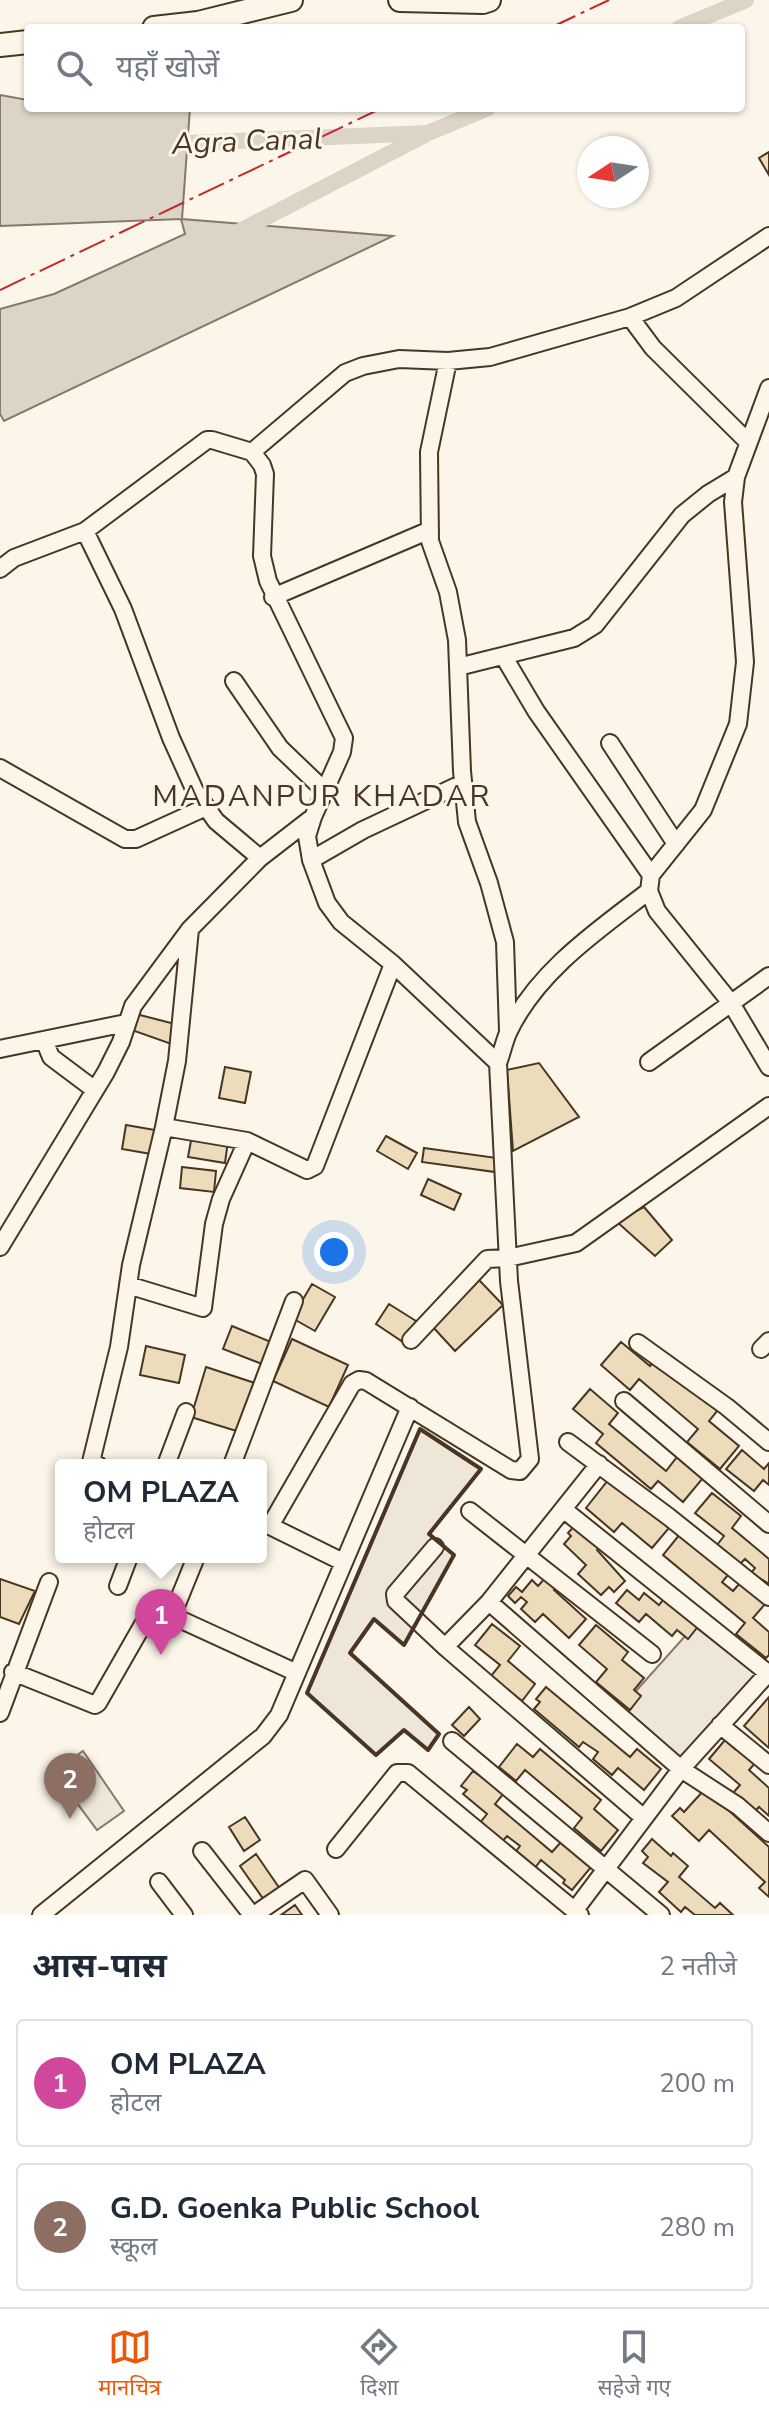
<!DOCTYPE html>
<html lang="hi">
<meta charset="utf-8">
<style>
body{margin:0;font-family:"Nunito Sans","Noto Sans Devanagari",sans-serif;background:#f6f6f7;color:#1f2937}
.compass{position:absolute;left:577px;top:136px;width:72px;height:72px;border-radius:50%;background:#fff;box-shadow:0 2px 6px #0004;rotate:258deg}
.you{position:absolute;left:334px;top:1252px;width:28px;height:28px;margin:-20px;border:6px solid #fff;border-radius:50%;background:#1a73e8;box-shadow:0 0 0 12px #1a73e833}
.badge{display:grid;place-items:center;width:52px;height:52px;border-radius:50%;background:#ea580c;color:#fff;font-size:26px;font-weight:700}
.pin{position:absolute;translate:-50% -66px;filter:drop-shadow(0 2px 4px #0008)}
.pin::after{content:'';position:absolute;top:42px;width:28px;height:24px;background:inherit;clip-path:polygon(0 0,100% 0,50% 100%)}
.popup{position:absolute;left:55px;top:1459px;width:212px;height:104px;box-sizing:border-box;display:grid;place-content:center;border-radius:8px;background:#fff;filter:drop-shadow(0 2px 6px #0005);font-size:26px;white-space:nowrap;color:#747a83}
.popup b{font-size:30px;color:#1f2937}
.popup::after{content:'';position:absolute;left:50%;top:100%;margin-left:-16px;border:16px solid transparent;border-top-color:#fff}
.list{margin:0;padding:0;list-style:none}
h2{display:flex;justify-content:space-between;align-items:center;height:104px;margin:0;padding:0 32px;font-size:34px}
h2 small{font-size:26px;font-weight:400;color:#747a83}
.list li{display:grid;grid-template-columns:52px 1fr auto;gap:24px;align-items:center;box-sizing:border-box;height:128px;margin:0 16px 16px;padding:0 16px;border:2px solid #e0e1e3;border-radius:8px}
.list b{display:block;font-size:30px;white-space:nowrap}
.list p{margin:0;font-size:26px;white-space:nowrap;color:#747a83}
.list em{font-size:26px;font-style:normal;color:#747a83}
.icon{flex:none;width:44px;height:44px;fill:none;stroke:currentColor;stroke-width:2;stroke-linecap:round;stroke-linejoin:round}
.map{position:relative;flex:none;width:769px;height:1915px;overflow:hidden}
.search{position:absolute;background:#fff;box-shadow:0 2px 6px #0004;left:24px;right:24px;top:24px;height:88px;display:flex;align-items:center;gap:20px;box-sizing:border-box;padding:0 28px;border-radius:8px;color:#747a83;font-size:30px}
.sheet{height:392px;background:#fff}
nav{display:flex;justify-content:space-around;align-items:center;box-sizing:border-box;height:112px;border-top:2px solid #e0e1e3;background:#fff;font-size:22px;color:#747a83}
nav a{display:grid;justify-items:center;gap:4px}
nav .on{color:#ea580c}
.map>svg:first-child{display:block}
.green{fill:#ede6d9;stroke:#887966;stroke-width:2}
.water{fill:#dcd4c6;stroke:#887966;stroke-width:2}
.lines{fill:none;stroke-linecap:round;stroke-linejoin:round}
.canal{stroke:#dcd4c6;stroke-width:16}
.building{fill:#ecdcbc;stroke:#4a3520;stroke-width:2}
.minor-casing{stroke:#4a3520;stroke-width:20}
.major-casing{stroke:#4a3520;stroke-width:26}
.minor{stroke:#fbf6e9;stroke-width:16}
.major{stroke:#fbf6e9;stroke-width:22}
.wall{stroke:#4a3520;stroke-width:4}
.power{stroke:#c62828;stroke-width:2;stroke-dasharray:28 6 4 6;stroke-linecap:butt}
.labels{text-anchor:middle;stroke-width:6;stroke-linejoin:round;paint-order:stroke}
.water-label{font-size:30px;font-style:italic;fill:#4a3520;stroke:#fbf6e9}
.neighbourhood-label{font-size:30px;letter-spacing:2px;fill:#4a3520;stroke:#fbf6e9}
</style>
<div class="map">
<svg width="769" height="1915" viewBox="0 0 769 1915">
<rect width="100%" height="100%" fill="#fbf6e9"/>
<!-- green -->
<path class="green" d="M420 1429 481 1469 429 1533 454 1555 404 1645 374 1619 350 1653 439 1734 428 1750 403 1730 376 1755 307 1693Z
M694 1626 758 1675 681 1763 619 1710Z
M83 1751 124 1811 97 1830 54 1772Z"/>
<!-- water -->
<path class="water" d="M0 95 28 100V108H190L182 219 393 236 4 421 0 414V309L54 294 185 234 181 219 0 226Z"/>
<g class="lines">
<!-- canal -->
<path class="canal" d="M679 28 746 0
M165 144 428 133 488 108
M236 233 425 135"/>
</g>
<!-- building -->
<path class="building" d="M769 152V175L759 158Z
M132 1013 179 1025 177 1046 126 1028Z
M539 1063 579 1117 513 1151 507 1070Z
M225 1067 251 1072 245 1103 219 1098Z
M126 1125 161 1131 157 1155 122 1149Z
M192 1135 228 1141 225 1163 188 1157Z
M386 1136 417 1153 408 1169 377 1151Z
M424 1148 497 1158 495 1172 422 1162Z
M182 1167 216 1171 214 1192 180 1188Z
M428 1179 461 1194 454 1210 421 1195Z
M644 1207 672 1240 655 1256 616 1221Z
M479 1280 503 1305 455 1351 432 1326Z
M312 1284 335 1297 315 1331 292 1318Z
M389 1304 416 1321 403 1342 376 1324Z
M232 1326 271 1342 262 1364 223 1349Z
M292 1339 348 1365 329 1407 273 1381Z
M621 1342 650 1366 656 1359 718 1410 709 1421 739 1446 720 1469 687 1442 698 1429 639 1379 630 1390 601 1365Z
M146 1346 185 1355 179 1383 140 1375Z
M206 1367 258 1384 243 1433 191 1417Z
M590 1389 618 1413 609 1424 666 1471 677 1457 703 1478 683 1502 658 1481 651 1489 596 1443 603 1434 573 1409Z
M742 1450 764 1469 769 1463V1485L763 1480 754 1491 726 1469Z
M609 1479 669 1528 652 1548 622 1523 614 1532 586 1508Z
M712 1493 741 1516 732 1528 769 1559V1584L751 1573 755 1568 745 1559 740 1564 717 1545 724 1536 695 1513Z
M577 1523 601 1545 597 1550 625 1581 614 1592 609 1587 601 1595 578 1574 586 1565 564 1544 571 1536 568 1533Z
M680 1534 728 1575 722 1582 733 1591 740 1583 765 1604 753 1618 769 1632V1655L766 1658 736 1634 745 1623 663 1555Z
M546 1577 557 1587 554 1590 586 1619 569 1638 543 1614 535 1622 521 1609 527 1602 521 1597 515 1603 508 1596 516 1587 522 1592 532 1580 538 1586Z
M0 1579 35 1591 19 1624 0 1617Z
M627 1590 639 1600 644 1593 659 1605 666 1596 700 1624 688 1639 677 1630 672 1636 646 1614 639 1622 616 1603Z
M492 1624 520 1646 508 1661 535 1684 522 1701 491 1676 500 1665 475 1645Z
M596 1625 628 1652 622 1660 644 1678 634 1690 641 1696 630 1710 596 1682 607 1669 579 1645Z
M546 1687 630 1757 637 1749 661 1769 644 1790 618 1768 612 1775 593 1759 598 1752 583 1742 579 1747 534 1709 540 1702 536 1699Z
M769 1697V1748L744 1726Z
M469 1707 480 1719 464 1736 452 1725Z
M725 1740 735 1749 738 1744 757 1761 749 1770 769 1788V1816L759 1807 754 1812 733 1793 740 1785 709 1759Z
M517 1744 533 1757 540 1749 601 1800 594 1809 618 1830 601 1851 574 1828 582 1818 525 1770 516 1781 499 1767Z
M473 1771 504 1793 495 1804 552 1852 562 1841 592 1866 572 1890 563 1883 565 1880 541 1860 535 1868 514 1854 520 1846 507 1836 501 1843 479 1824 487 1814 463 1794 467 1790 461 1786Z
M705 1789 769 1847V1897L759 1888 765 1882 709 1830 699 1841 672 1816 680 1808 684 1812Z
M245 1817 260 1840 244 1851 229 1827Z
M652 1839 671 1856 673 1853 688 1866 679 1877 715 1908 720 1903 733 1915H695L685 1907 681 1912 659 1892 668 1882 643 1863 648 1857 642 1851Z
M256 1854 280 1889 264 1900 240 1866Z
M295 1905 302 1915H281Z"/>
<g class="lines">
<defs>
<path id="minor" d="M630 317 653 348 747 441
M448 361 429 452 430 541 448 592 457 640 462 771 467 822 489 883 505 942 508 1031
M769 388 736 477 733 502 745 662 738 724 703 810 651 875 649 891 657 911 731 1003 769 1067
M252 452 262 465 265 474 262 556 268 581 344 738 342 752 313 817 307 836 311 860 327 903 341 922 393 964 498 1063
M85 531 123 609 171 738 195 791 216 821 260 858
M0 569 14 558 85 531 207 440H212L252 452 345 373 363 366 399 359 448 361 490 357 630 317 676 298 769 236
M273 597 430 530
M504 657 536 711 651 875
M458 667 574 638 595 625 682 515 708 494 736 477
M234 681 280 748 326 792
M610 743 676 844
M0 768 125 839H136L204 808
M311 860 363 830 463 783
M44 1040 51 1057 95 1090
M0 1049 126 1023
M649 1062 769 976
M247 1141 307 1170 315 1166 393 964
M0 1247 106 1072 121 1042 133 1006 190 929 260 858 313 817
M128 1285 203 1308 214 1224 221 1199 247 1141 164 1127
M411 1340 487 1259 508 1258 576 1243 769 1106
M638 1343 727 1407 769 1442
M761 1349 769 1341
M624 1401 769 1524
M568 1442 669 1517 769 1597
M98 1465 91 1462 119 1347 131 1265 164 1127 177 1061 190 929
M166 1465 186 1412
M232 1465 294 1301
M563 1509 769 1674
M470 1511 652 1654
M262 1522 343 1562
M270 1526 352 1384 359 1380 366 1381 511 1470 520 1471 530 1459 509 1281 498 1063C502 1053 504 1042 508 1033 536 972 598 930 649 891
M435 1547 395 1594 396 1601 445 1647 644 1818
M118 1586 129 1557
M489 1602 681 1769 738 1806 769 1833
M172 1616 196 1557
M445 1647 489 1602 599 1464
M13 1672 95 1705 98 1703 153 1607 295 1672
M0 1713 49 1582
M720 1725 769 1765
M452 1741 661 1915
M336 1849 397 1773H408L580 1915
M202 1851 252 1915
M159 1882 184 1915
M575 1910 681 1769 769 1672
M41 1915 263 1736 279 1715 410 1407
M254 1915 305 1880 330 1915"/>
<path id="major" d="M400 0 483 2 489 0
M154 28 198 23 291 0
M0 45 28 42"/>
</defs>
<!-- minor casing -->
<use href="#minor" class="minor-casing"/>
<!-- major casing -->
<use href="#major" class="major-casing"/>
<!-- minor -->
<use href="#minor" class="minor"/>
<!-- major -->
<use href="#major" class="major"/>
<!-- wall -->
<path class="wall" d="M420 1429 481 1469 429 1534 454 1555 404 1645 374 1619 350 1653 439 1734 428 1750 404 1730 376 1755 307 1693Z"/>
<!-- power -->
<path class="power" d="M550 28 609 0
M0 290 382 108"/>
</g>
<g class="labels">
<!-- water labels -->
<g class="water-label">
<text transform="translate(247 141) rotate(-2)" y="10">Agra Canal</text>
</g>
<!-- neighbourhood labels -->
<g class="neighbourhood-label">
<text x="322" y="806">MADANPUR KHADAR</text>
</g>
</g>
</svg>
<svg class="compass" viewBox="-18 -18 36 36"><path d="M0-13l5 13h-10z" fill="#e53935"/><path d="M0 13l5-13h-10z" fill="#747a83"/></svg>
<div class="you"></div>
<div class="pin badge" style="left:161px;top:1655px;background:#d1479c">1</div>
<div class="popup"><b>OM PLAZA</b>होटल</div>
<div class="pin badge" style="left:70px;top:1819px;background:#8d6e63">2</div>
<div class="search"><svg class="icon" aria-label="search" viewBox="0 0 24 24"><circle cx="10" cy="10" r="6"/><path d="M15 15l6 6"/></svg>यहाँ खोजें</div>
</div>
<section class="sheet">
<h2>आस-पास<small>2 नतीजे</small></h2>
<ul class="list">
<li><span class="badge" style="background:#d1479c">1</span><div><b>OM PLAZA</b><p>होटल</p></div><em>200 m</em></li>
<li><span class="badge" style="background:#8d6e63">2</span><div><b>G.D. Goenka Public School</b><p>स्कूल</p></div><em>280 m</em></li>
</ul>
</section>
<nav>
<a class="on"><svg class="icon" aria-label="map" viewBox="0 0 24 24"><path d="M3 6l6-2 6 2 6-2v14l-6 2-6-2-6 2zM9 4v14M15 6v14"/></svg>मानचित्र</a>
<a><svg class="icon" aria-label="directions" viewBox="0 0 24 24"><path d="M12 3l9 9-9 9-9-9zM9 14v-3h6M13 9l2 2-2 2"/></svg>दिशा</a>
<a><svg class="icon" aria-label="saved" viewBox="0 0 24 24"><path d="M7 4h10v16l-5-4-5 4z"/></svg>सहेजे गए</a>
</nav>
